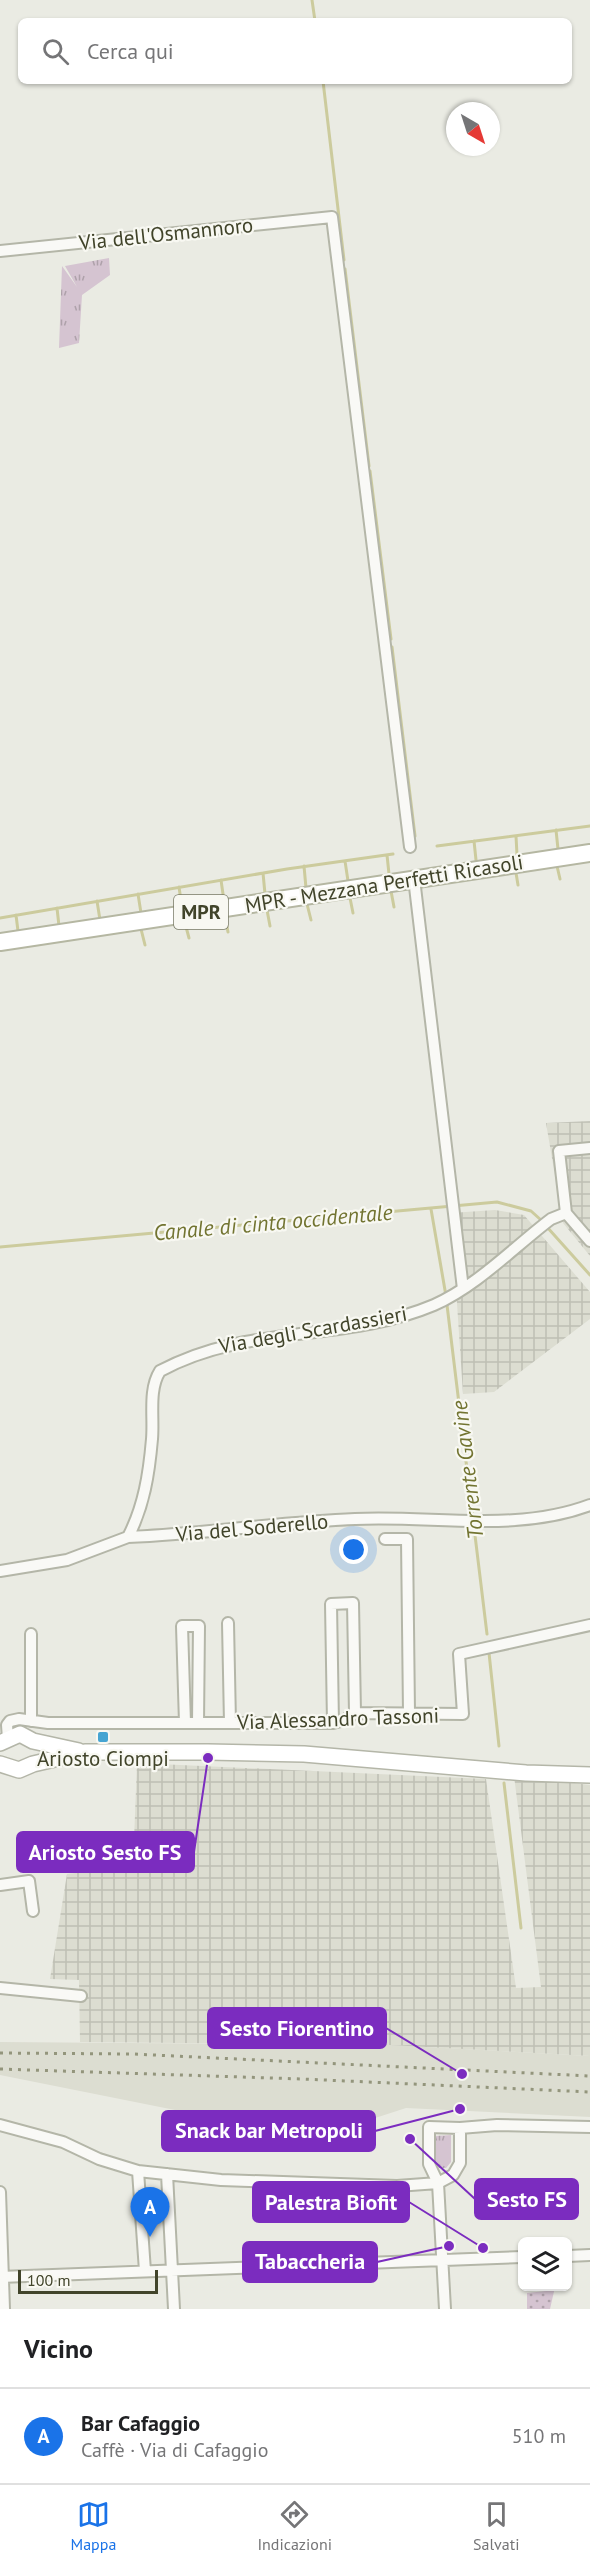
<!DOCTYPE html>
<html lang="it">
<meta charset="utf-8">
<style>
body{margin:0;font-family:"PT Sans",sans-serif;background:#f2f2f2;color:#202124}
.controls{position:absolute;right:18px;bottom:18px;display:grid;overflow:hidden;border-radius:9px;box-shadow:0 2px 4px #0004}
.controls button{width:54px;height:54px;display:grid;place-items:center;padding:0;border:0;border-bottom:2px solid #e0e0e0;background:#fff;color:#202124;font:30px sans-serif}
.compass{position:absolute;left:446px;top:102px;width:54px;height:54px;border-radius:50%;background:#fff;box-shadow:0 2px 4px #0004;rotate:141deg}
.scale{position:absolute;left:18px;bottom:15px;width:140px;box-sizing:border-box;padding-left:6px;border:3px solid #41442a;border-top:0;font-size:16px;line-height:21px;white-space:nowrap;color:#41442a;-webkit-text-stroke:4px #f8f8f2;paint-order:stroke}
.you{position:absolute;left:354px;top:1550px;width:21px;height:21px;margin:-15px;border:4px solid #fff;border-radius:50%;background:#1a73e8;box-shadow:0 0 0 9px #1a73e833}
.badge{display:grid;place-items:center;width:39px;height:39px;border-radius:50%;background:#1a73e8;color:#fff;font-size:20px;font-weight:700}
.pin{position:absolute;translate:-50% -50px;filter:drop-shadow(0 2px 3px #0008)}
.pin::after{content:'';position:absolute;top:32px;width:21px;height:18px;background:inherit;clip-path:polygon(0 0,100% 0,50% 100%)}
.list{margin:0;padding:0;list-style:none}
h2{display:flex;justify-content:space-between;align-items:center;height:78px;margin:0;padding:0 24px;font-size:26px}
h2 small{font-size:20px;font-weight:400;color:#757577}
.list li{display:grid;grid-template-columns:39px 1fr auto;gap:18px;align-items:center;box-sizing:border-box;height:96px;padding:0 24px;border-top:2px solid #e0e0e0}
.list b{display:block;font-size:22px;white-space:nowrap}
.list p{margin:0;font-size:20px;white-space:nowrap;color:#757577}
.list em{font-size:20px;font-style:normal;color:#757577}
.icon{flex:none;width:33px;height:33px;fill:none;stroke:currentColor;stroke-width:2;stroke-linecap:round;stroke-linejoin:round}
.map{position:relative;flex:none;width:590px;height:2309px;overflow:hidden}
.search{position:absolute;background:#fff;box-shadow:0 2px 4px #0004;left:18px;right:18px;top:18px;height:66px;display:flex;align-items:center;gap:15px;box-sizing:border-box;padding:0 21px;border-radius:9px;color:#757577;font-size:22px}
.sheet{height:174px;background:#fff}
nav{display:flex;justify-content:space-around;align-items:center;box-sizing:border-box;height:84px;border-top:2px solid #e0e0e0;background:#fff;font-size:16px;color:#757577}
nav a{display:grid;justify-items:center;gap:3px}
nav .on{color:#1a73e8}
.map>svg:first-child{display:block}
.built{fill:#dcddd1}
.industrial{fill:url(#industrial-grid)}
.grass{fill:url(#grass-tufts)}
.garden{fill:url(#garden-dots)}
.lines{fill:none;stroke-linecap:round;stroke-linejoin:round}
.stream{stroke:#cccb9d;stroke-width:3}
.street-casing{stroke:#b4b6a8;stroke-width:14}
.secondary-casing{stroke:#b4b6a8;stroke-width:18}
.primary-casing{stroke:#b5b7a2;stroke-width:20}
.street{stroke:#f9f9f6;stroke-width:10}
.secondary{stroke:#fff;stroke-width:15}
.primary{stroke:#fff;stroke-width:16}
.rail{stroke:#93957c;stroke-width:3;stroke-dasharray:3 6;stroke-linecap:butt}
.poi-dot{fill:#46a4d2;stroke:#f8f8f2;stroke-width:2}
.labels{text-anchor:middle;stroke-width:4.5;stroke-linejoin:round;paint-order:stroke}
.shield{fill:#f8f8f2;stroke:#787a66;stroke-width:1.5}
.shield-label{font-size:20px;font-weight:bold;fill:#41442a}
.street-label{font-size:21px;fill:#41442a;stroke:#f8f8f2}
.poi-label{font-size:21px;fill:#41442a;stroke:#f8f8f2}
.water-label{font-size:22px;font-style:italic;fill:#727431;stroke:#f8f8f2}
.leader{fill:none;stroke:#7b2cbf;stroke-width:2}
.callout-dot{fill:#7b2cbf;stroke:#f8f8f2;stroke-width:2}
.callout{fill:#7b2cbf;stroke:#7b2cbf;stroke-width:2}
.callout-label{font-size:22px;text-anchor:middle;font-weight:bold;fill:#fff}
</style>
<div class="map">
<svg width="590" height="2309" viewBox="0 0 590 2309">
<defs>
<pattern id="industrial-grid" width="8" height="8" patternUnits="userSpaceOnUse" patternTransform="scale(1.5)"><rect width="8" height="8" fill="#dcddd1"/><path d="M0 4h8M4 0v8" fill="none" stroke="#bebfb4"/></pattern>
<pattern id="grass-tufts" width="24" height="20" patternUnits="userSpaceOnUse" patternTransform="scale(1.5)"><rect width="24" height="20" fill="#d5c4d1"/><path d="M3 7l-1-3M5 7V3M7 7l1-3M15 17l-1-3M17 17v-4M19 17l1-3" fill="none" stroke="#aea1aa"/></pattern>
<pattern id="garden-dots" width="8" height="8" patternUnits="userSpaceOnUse" patternTransform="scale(1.5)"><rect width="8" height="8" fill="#d5c4d1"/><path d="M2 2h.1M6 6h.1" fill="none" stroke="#aea1aa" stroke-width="1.8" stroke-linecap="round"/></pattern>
</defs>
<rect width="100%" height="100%" fill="#eaebe3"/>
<!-- built -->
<path class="built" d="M0 2042 389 2045 590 2056V2117L406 2108 369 2120 190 2113 0 2075Z"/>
<!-- industrial -->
<path class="industrial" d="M590 1121V1256L563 1223 546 1123Z
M495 1210 524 1215 590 1292V1319L494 1392 463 1394 451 1213Z
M137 1763 486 1779 516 1988 541 1987 514 1776 590 1785V2056L389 2045 80 2042 79 1980 50 1979 67 1874 133 1866Z"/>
<!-- grass -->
<path class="grass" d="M109 258 110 275 82 295 79 343 59 348 62 266 77 287 65 266Z
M451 2135V2162L446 2168H439L435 2164V2136Z"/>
<!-- garden -->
<path class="garden" d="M548 2287H555L550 2309H527V2293L546 2291Z"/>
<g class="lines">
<!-- stream -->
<path class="stream" d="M312 0 315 21
M323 81 344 260
M345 269 369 466
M370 471 391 639
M392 647 415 836
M556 830 558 849
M516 836 517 855
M474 841 476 860
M437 846 590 826
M387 855 389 874
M345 861 348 881
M304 866 306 888
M557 866 560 879
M263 873 265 894
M516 873 518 885
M221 880 224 901
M179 887 182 907
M391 891 394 907
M138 894 141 913
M350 898 353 913
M97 901 100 920
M307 904 311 920
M57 908 59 926
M267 910 270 926
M16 915 18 931
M225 916 228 932
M0 918 287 869 393 854
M185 923 189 938
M141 929 145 945
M431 1209 446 1296
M547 1227 590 1275
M0 1247 497 1202 531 1211 541 1220
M447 1305 487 1634
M489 1653 499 1746
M504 1783 521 1928"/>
<defs>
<path id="street" d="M0 251 332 217 410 847
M415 887 463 1289
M566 1213 559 1151 590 1148
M566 1213 590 1241
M128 1537C204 1534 279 1522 355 1519 432 1515 516 1533 590 1505
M385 1539H407L409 1713
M0 1571 67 1560 128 1537C144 1506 149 1474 152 1439 154 1417 148 1390 160 1371 249 1323 344 1343 434 1305 477 1286 514 1247 551 1219L566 1213
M228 1623 230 1723
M31 1634V1721
M185 1723 182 1626H199L198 1723
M333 1723 331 1604 353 1603 355 1713
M8 1739 7 1725 10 1721 19 1719 48 1723H333L345 1720 355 1713 463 1714 459 1654 590 1625
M0 1885 29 1881 33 1911
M0 1988 81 1996
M0 2125 63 2142 99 2159 138 2171 221 2180 397 2186 438 2183 453 2175 460 2163V2128L429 2127V2164L438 2183 445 2309
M460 2128 497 2125 590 2127
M138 2171 145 2271
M167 2174 174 2309
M0 2192 4 2309
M568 2256 590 2255
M0 2277 522 2257"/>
<path id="secondary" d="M0 1743 20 1734 33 1741 79 1751
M0 1764 19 1770 33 1764 85 1752H208L304 1754 526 1773 590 1775"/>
<path id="primary" d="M0 942 590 853"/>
</defs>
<!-- street casing -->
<use href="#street" class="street-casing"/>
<!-- secondary casing -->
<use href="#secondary" class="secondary-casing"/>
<!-- primary casing -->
<use href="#primary" class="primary-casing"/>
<!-- street -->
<use href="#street" class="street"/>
<!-- secondary -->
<use href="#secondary" class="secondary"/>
<!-- primary -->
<use href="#primary" class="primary"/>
<!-- rail -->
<path class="rail" d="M0 2053 133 2054 590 2076
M0 2069 302 2079 590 2092"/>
</g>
<!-- markers -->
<rect class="poi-dot" x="97" y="1731" width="12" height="12" rx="3"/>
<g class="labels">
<!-- shield labels -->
<rect class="shield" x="174" y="895" width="54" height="34" rx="4.5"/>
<g class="shield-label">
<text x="201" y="919">MPR</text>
</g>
<!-- street labels -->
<g class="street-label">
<text transform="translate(166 234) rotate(-6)" y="7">Via dell'Osmannoro</text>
<text transform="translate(384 884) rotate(-9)" y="7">MPR - Mezzana Perfetti Ricasoli</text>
<text transform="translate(313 1330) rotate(-10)" y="7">Via degli Scardassieri</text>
<text transform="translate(252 1528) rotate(-5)" y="7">Via del Soderello</text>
<text transform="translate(338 1719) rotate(-2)" y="7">Via Alessandro Tassoni</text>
</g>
<!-- poi labels -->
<g class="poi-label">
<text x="103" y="1766">Ariosto Ciompi</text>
</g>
<!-- water labels -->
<g class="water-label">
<text transform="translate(273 1222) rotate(-5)" y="8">Canale di cinta occidentale</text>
<text transform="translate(467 1470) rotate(-97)" y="8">Torrente Gavine</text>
</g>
</g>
<!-- callouts -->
<path class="leader" d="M208 1758L194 1852M462 2074L386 2028M460 2109L375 2131M410 2139L475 2199M483 2248L409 2202M449 2246L377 2262"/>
<g class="callout-dot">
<circle cx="208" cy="1758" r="6"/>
<circle cx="462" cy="2074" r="6"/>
<circle cx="460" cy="2109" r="6"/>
<circle cx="410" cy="2139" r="6"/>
<circle cx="483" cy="2248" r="6"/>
<circle cx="449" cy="2246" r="6"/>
</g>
<g class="callout">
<rect x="17" y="1832" width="177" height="40" rx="6"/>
<rect x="208" y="2008" width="178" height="40" rx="6"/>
<rect x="162" y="2111" width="213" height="40" rx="6"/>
<rect x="475" y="2179" width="103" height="40" rx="6"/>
<rect x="253" y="2182" width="156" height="40" rx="6"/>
<rect x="243" y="2242" width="134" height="40" rx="6"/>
</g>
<g class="callout-label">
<text x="105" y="1860">Ariosto Sesto FS</text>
<text x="297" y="2036">Sesto Fiorentino</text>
<text x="269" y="2138">Snack bar Metropoli</text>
<text x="527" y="2207">Sesto FS</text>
<text x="331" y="2210">Palestra Biofit</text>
<text x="310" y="2269">Tabaccheria</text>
</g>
</svg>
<div class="controls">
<button><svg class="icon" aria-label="layers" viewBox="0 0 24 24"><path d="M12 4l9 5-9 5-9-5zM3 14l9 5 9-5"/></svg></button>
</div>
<svg class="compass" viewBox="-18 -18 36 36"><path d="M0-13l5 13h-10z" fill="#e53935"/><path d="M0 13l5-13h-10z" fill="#757577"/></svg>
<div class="scale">100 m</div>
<div class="you"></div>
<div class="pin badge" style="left:150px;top:2237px">A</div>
<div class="search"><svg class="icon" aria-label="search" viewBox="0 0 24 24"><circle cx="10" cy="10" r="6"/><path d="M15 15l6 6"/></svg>Cerca qui</div>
</div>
<section class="sheet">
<h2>Vicino<small></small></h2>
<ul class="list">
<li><span class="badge">A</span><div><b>Bar Cafaggio</b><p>Caffè · Via di Cafaggio</p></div><em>510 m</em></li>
</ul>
</section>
<nav>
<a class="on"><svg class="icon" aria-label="map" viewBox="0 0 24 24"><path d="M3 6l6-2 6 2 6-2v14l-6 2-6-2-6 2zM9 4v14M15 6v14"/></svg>Mappa</a>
<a><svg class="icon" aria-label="directions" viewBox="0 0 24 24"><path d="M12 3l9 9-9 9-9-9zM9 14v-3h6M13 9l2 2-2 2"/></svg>Indicazioni</a>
<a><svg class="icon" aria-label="saved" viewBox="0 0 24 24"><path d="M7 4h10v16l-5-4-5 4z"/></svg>Salvati</a>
</nav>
